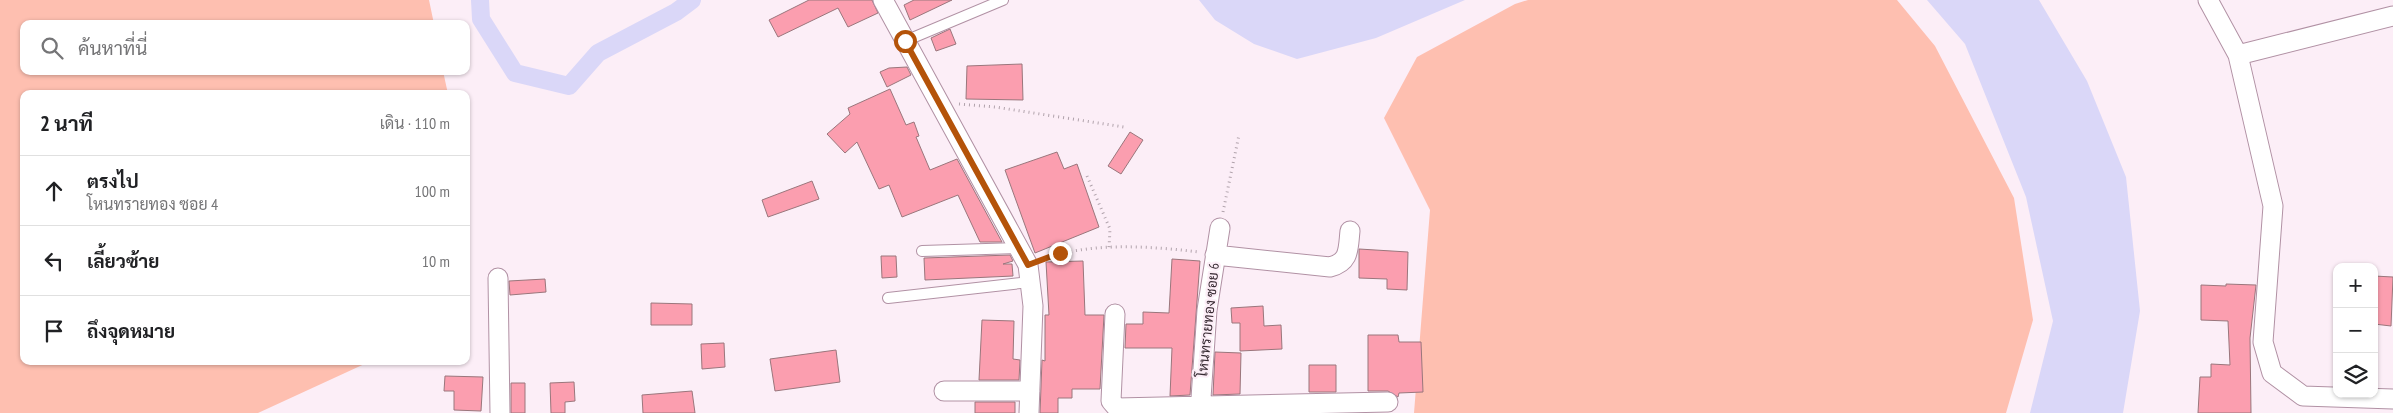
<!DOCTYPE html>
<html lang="th">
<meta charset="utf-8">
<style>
body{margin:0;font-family:"PT Sans Narrow",Sarabun,sans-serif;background:#f2f2f2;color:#202124}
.controls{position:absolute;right:15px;bottom:15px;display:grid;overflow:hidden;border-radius:10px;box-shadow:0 1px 4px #0004}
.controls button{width:45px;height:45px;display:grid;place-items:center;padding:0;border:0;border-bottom:1px solid #e0e0e0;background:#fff;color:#202124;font:25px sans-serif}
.stop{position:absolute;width:15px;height:15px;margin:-11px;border:4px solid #b45309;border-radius:50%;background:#fff}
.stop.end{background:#b45309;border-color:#fff;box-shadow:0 1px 5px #0008}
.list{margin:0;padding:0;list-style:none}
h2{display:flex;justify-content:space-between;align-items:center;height:65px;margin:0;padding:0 20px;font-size:21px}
h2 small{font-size:16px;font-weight:400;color:#757577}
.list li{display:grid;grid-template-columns:32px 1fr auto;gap:15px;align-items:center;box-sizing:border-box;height:70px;padding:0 20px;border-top:1px solid #e0e0e0}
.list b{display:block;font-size:19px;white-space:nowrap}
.list p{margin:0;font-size:16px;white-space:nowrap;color:#757577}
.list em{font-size:16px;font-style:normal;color:#757577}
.icon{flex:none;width:28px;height:28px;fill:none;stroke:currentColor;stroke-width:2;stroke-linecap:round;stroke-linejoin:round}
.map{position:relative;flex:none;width:2393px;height:413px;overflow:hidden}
.search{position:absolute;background:#fff;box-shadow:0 1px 4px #0004;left:20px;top:20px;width:450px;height:55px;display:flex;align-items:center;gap:12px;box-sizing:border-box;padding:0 18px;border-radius:10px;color:#757577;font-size:19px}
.panel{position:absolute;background:#fff;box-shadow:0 1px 4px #0004;left:20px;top:90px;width:450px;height:275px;border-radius:10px}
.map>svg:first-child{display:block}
.green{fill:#febfb0}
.water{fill:#dad7f8}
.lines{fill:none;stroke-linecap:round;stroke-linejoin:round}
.canal{stroke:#dad7f8;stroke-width:18}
.building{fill:#fb9eaf;stroke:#9a767c}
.lane-casing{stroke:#b191a4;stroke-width:12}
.street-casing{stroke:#b191a4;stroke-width:21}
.path{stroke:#b1a3ac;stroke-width:3;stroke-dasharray:1 4;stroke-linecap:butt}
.lane{stroke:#fff;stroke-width:10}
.street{stroke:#fff;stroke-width:19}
.route{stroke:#b45309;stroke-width:6}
.labels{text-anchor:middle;stroke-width:4.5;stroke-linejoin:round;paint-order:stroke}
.street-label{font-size:14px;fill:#372a32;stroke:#fceef7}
</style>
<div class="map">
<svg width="2393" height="413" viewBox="0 0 2393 413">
<rect width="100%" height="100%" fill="#fceef7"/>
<!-- green -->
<path class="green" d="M0 0H429L434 24H24V71H443L448 94H24V361H371L258 413H0Z
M1528 0H1897L1935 46 2014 198 2033 320 2006 413H1414L1430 210 1384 118 1417 57 1515 4Z"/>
<!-- water -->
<path class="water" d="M1199 0H1465L1376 38 1297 59 1254 44 1215 20Z
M1927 0H2039L2087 81 2126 177 2140 311 2123 413H2030L2053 321 2026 197 1965 44Z"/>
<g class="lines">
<!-- canal -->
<path class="canal" d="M480 0 481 19 515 73 569 86 598 53 676 12 692 0"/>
</g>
<!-- building -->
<path class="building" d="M809 0H872L878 13 848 27 838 8 778 37 769 20Z
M914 0H952L910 20 904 5Z
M950 29 956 44 936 51 931 38Z
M1022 64 1023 100 966 99 967 66Z
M907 67 911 75 887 87 880 72 889 68Z
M890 89 906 125 914 122 919 136 916 137 930 170 957 159 1002 242H980L958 195 902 217 889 185 879 189 857 142 845 153 827 134 850 114 848 108Z
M1130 132 1143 140 1121 174 1108 166Z
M1057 152 1064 169 1077 164 1099 227 1035 253 1005 170Z
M812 181 819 199 768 217 762 200Z
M1359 249 1408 252 1407 290 1387 289V279L1359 278Z
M1010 255 1013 261 1003 264H1012L1013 276 925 280 924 258Z
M881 256H896L897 277 882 278Z
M1172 259 1200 261 1190 395 1170 396 1172 348H1125L1126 324H1143V312L1169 313Z
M1083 261 1085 315H1104L1100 389H1072V398H1058V413H1040L1042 360 1045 361V315H1049L1046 262Z
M2374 276 2393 277 2391 326 2374 324Z
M545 279 546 292 510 295 509 281Z
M2226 284 2256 285 2250 338 2251 413H2198L2200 377H2211V364L2230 365 2228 321 2201 320V285L2226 286Z
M651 303 692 304V325H651Z
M1263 306 1264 326 1281 325 1282 349 1240 351V323H1232L1231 308Z
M982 320 1014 321 1013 359 1020 360 1019 380H979Z
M1368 335H1398L1399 342H1421L1423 392 1399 393 1398 397 1388 391H1368Z
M724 343 725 367 702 369 701 344Z
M836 350 840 382 775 391 770 359Z
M1215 352 1241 353 1240 394 1213 395Z
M1309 365H1336V392H1309Z
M445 376 483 377 481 411 454 410V391H444Z
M574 382 575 401 565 402V413H551L550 383Z
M511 383H525V413H511Z
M692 391 695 413H643L642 395Z
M975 402H1015V413H975Z"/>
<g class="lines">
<defs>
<path id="lane" d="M905 41 1003 0
M922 251 1018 248
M888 298 1030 282"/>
<path id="street" d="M883 0 1028 265 1033 306 1029 413
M2208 0 2238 55 2273 206 2263 342 2272 373 2303 396 2393 399
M2238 55 2393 16
M1215 255 1330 267C1350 262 1348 249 1350 231
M498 278 500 413
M1115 314 1111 401 1117 408 1388 402
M944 391H1030
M1200 413 1207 310 1220 228"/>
</defs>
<!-- lane casing -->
<use href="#lane" class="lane-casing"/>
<!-- street casing -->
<use href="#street" class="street-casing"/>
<!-- path -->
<path class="path" d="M959 104 995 107 1124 127
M1087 176 1110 229 1109 248
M1223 212 1239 135
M1042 259C1092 242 1148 246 1199 252"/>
<!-- lane -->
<use href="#lane" class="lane"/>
<!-- street -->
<use href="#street" class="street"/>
</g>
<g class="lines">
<!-- route -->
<path class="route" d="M905 41 1028 265 1060 253"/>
</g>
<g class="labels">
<!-- street labels -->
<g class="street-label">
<text transform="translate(1208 320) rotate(-84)" y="5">โหนทรายทอง ซอย 6</text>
</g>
</g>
</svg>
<div class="controls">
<button>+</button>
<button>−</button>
<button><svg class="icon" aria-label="layers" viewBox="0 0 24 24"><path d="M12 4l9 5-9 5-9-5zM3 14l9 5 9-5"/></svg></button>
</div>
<div class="stop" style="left:905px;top:41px"></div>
<div class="stop end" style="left:1060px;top:253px"></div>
<div class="search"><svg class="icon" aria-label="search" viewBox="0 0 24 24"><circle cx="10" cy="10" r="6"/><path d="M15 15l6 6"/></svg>ค้นหาที่นี่</div>
<section class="panel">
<h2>2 นาที<small>เดิน · 110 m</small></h2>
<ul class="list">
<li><svg class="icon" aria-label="ahead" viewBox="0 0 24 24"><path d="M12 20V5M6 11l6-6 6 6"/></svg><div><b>ตรงไป</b><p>โหนทรายทอง ซอย 4</p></div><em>100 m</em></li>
<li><svg class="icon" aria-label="left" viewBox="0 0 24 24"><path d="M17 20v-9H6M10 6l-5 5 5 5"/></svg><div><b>เลี้ยวซ้าย</b></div><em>10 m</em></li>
<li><svg class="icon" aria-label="arrive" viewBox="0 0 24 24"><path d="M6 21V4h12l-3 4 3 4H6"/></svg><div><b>ถึงจุดหมาย</b></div></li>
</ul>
</section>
</div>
